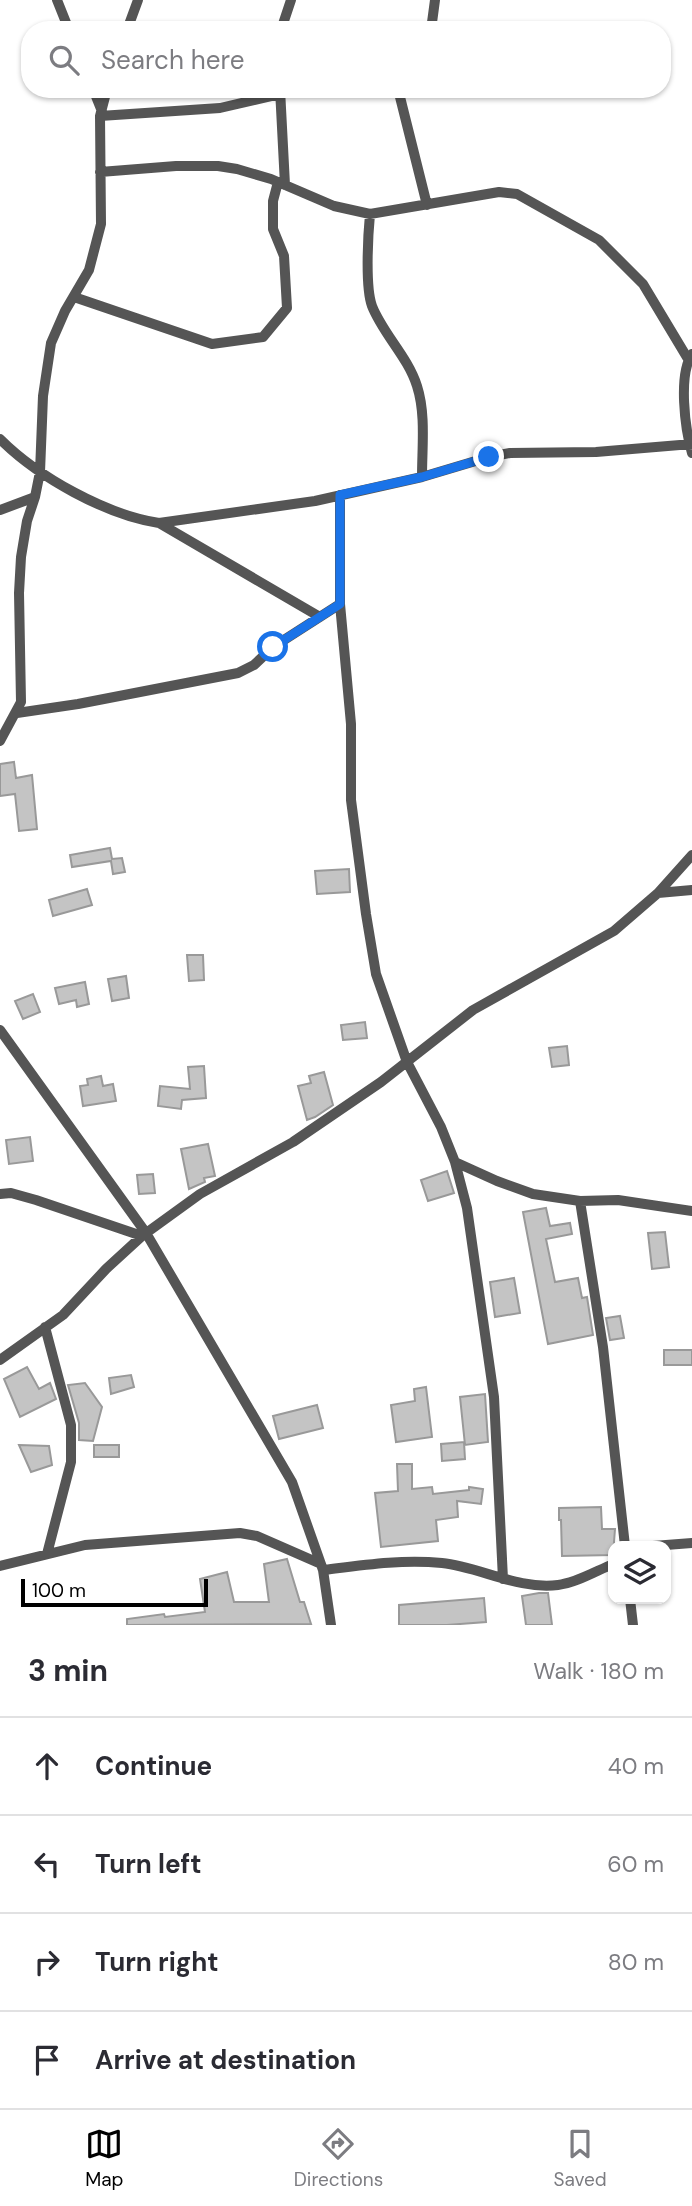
<!DOCTYPE html>
<meta charset="utf-8">
<style>
body{margin:0;font-family:"DM Sans",sans-serif;background:#f7f7f7;color:#2b2b33}
.controls{position:absolute;right:21px;bottom:21px;display:grid;overflow:hidden;border-radius:14px;box-shadow:0 2px 5px #0004}
.controls button{width:63px;height:63px;display:grid;place-items:center;padding:0;border:0;border-bottom:2px solid #e1e1e2;background:#fff;color:#2b2b33;font:35px sans-serif}
.scale{position:absolute;left:21px;bottom:18px;width:187px;box-sizing:border-box;padding-left:7px;border:4px solid #000;border-top:0;font-size:19px;line-height:24px;white-space:nowrap;color:#000;-webkit-text-stroke:5px #fff;paint-order:stroke}
.stop{position:absolute;width:21px;height:21px;margin:-16px;border:5px solid #1a73e8;border-radius:50%;background:#fff}
.stop.end{background:#1a73e8;border-color:#fff;box-shadow:0 2px 7px #0008}
.list{margin:0;padding:0;list-style:none}
h2{display:flex;justify-content:space-between;align-items:center;height:91px;margin:0;padding:0 28px;font-size:30px}
h2 small{font-size:23px;font-weight:400;color:#7c7c81}
.list li{display:grid;grid-template-columns:46px 1fr auto;gap:21px;align-items:center;box-sizing:border-box;height:98px;padding:0 28px;border-top:2px solid #e1e1e2}
.list b{display:block;font-size:26px;white-space:nowrap}
.list em{font-size:23px;font-style:normal;color:#7c7c81}
.icon{flex:none;width:38px;height:38px;fill:none;stroke:currentColor;stroke-width:2;stroke-linecap:round;stroke-linejoin:round}
.map{position:relative;flex:none;width:692px;height:1625px;overflow:hidden}
.search{position:absolute;background:#fff;box-shadow:0 2px 5px #0004;left:21px;right:21px;top:21px;height:77px;display:flex;align-items:center;gap:18px;box-sizing:border-box;padding:0 24px;border-radius:28px;color:#7c7c81;font-size:26px}
.sheet{height:483px;background:#fff}
nav{display:flex;justify-content:space-around;align-items:center;box-sizing:border-box;height:98px;border-top:2px solid #e1e1e2;background:#fff;font-size:19px;color:#7c7c81}
nav a{display:grid;justify-items:center;gap:4px}
nav .on{color:#000}
.map>svg:first-child{display:block}
.building{fill:#c4c4c4;stroke:#999;stroke-width:2}
.lines{fill:none;stroke-linecap:round;stroke-linejoin:round}
.street{stroke:#555;stroke-width:10}
.route{stroke:#1a73e8;stroke-width:9}
</style>
<div class="map">
<svg width="692" height="1625" viewBox="0 0 692 1625">
<rect width="100%" height="100%" fill="#fff"/>
<!-- building -->
<path class="building" d="M14 762 16 778 32 775 37 829 19 831 15 794 0 796V764Z
M110 848 112 859 122 858 125 872 113 874 111 861 72 867 70 855Z
M349 869 350 892 317 894 315 871Z
M87 889 92 905 53 916 49 900Z
M187 955H203L204 980 189 981Z
M126 976 129 998 112 1001 108 979Z
M85 982 89 1004 77 1007 76 1000 59 1004 55 988Z
M33 994 40 1012 23 1019 15 1001Z
M365 1022 367 1038 343 1040 341 1025Z
M567 1046 569 1065 552 1067 549 1048Z
M204 1066 206 1098 182 1100 181 1109 158 1106 160 1086 190 1089 188 1067Z
M324 1072 333 1105 315 1117 307 1120 298 1086 311 1083 309 1076Z
M101 1076 103 1086 113 1084 116 1101 83 1106 80 1086 88 1085 87 1079Z
M30 1137 33 1161 9 1164 6 1140Z
M208 1144 215 1176 204 1178 205 1182 189 1189 181 1149Z
M447 1171 454 1193 428 1201 421 1180Z
M153 1174 155 1193 139 1194 137 1175Z
M546 1208 550 1226 570 1223 572 1234 546 1239 555 1282 578 1278 582 1298 587 1297 593 1335 548 1344 523 1212Z
M665 1232 669 1267 652 1269 648 1233Z
M514 1278 520 1313 495 1317 490 1282Z
M620 1316 624 1338 610 1340 606 1318Z
M664 1350H692V1365H664Z
M27 1367 39 1389 50 1383 56 1399 20 1417 4 1379Z
M131 1375 134 1387 111 1394 109 1378Z
M85 1383 102 1407 93 1441 79 1440V1423L68 1385Z
M426 1387 432 1437 396 1442 391 1405 415 1401 414 1389Z
M485 1394 488 1442 465 1445 460 1397Z
M317 1405 323 1428 279 1439 273 1416Z
M464 1442 465 1459 442 1461 441 1444Z
M19 1445 49 1446 52 1465 31 1472Z
M94 1445H119V1457H94Z
M397 1464H412V1489L432 1487 433 1494 469 1490V1487L483 1489 481 1504 457 1501 458 1517 436 1520 438 1541 381 1547 375 1493 398 1491Z
M601 1507 602 1529H615L613 1555 562 1556 561 1520H559V1508Z
M287 1559 300 1602H304L311 1624 127 1625V1619L164 1614 165 1617 205 1612 200 1579 227 1572 234 1602H269L264 1564Z
M539 1593H548L552 1625H526L522 1596Z
M484 1598 486 1622 447 1625H399V1605Z"/>
<g class="lines">
<!-- street -->
<path class="street" d="M57 0 69 30
M127 30 138 0
M281 30 291 0
M431 30 435 0
M93 89 101 109
M280 89 285 185
M398 89 427 205
M100 116 220 108 302 89
M100 172 176 166H218L237 169 271 179 334 206 370 214 499 192 517 194 599 240 643 284 688 359
M370 214C368 235 365 287 372 306 383 334 408 357 417 386 426 414 422 447 422 477
M74 297 212 344 263 337 287 308 284 256 273 229V201L278 182
M692 354C678 375 685 429 692 453
M0 439C38 477 106 515 159 523L315 501 422 477 489 457 510 453 596 452 692 444
M340 495V604L351 724V800L366 914 376 974 407 1062 441 1127 455 1162 467 1208 494 1397 503 1579
M0 510 35 497
M159 523 320 617
M17 713 78 704 238 673 254 665 273 647 340 604
M0 741 21 702 19 593 21 557 27 521 35 497 40 472 43 396 51 343 65 311 89 270 101 224 100 116 107 89
M658 893 692 890
M0 1030 146 1233 292 1482 323 1570 331 1625
M455 1162 497 1181 533 1194 580 1201 618 1200 692 1211
M0 1194 11 1193 36 1200 142 1236
M580 1201 603 1347 625 1546
M45 1327 71 1425V1462L47 1554
M0 1360 63 1315 106 1269 142 1236 200 1194 293 1142 381 1082 473 1010 614 931 658 893 692 855
M653 1546 692 1543
M0 1566 85 1545 240 1533 257 1536 321 1564
M323 1570C363 1565 402 1559 442 1563 480 1567 518 1590 558 1585 576 1583 596 1571 613 1564
M630 1599 633 1625"/>
</g>
<g class="lines">
<!-- route -->
<path class="route" d="M273 647 340 604V495L422 477 489 457"/>
</g>
</svg>
<div class="controls">
<button><svg class="icon" aria-label="layers" viewBox="0 0 24 24"><path d="M12 4l9 5-9 5-9-5zM3 14l9 5 9-5"/></svg></button>
</div>
<div class="scale">100 m</div>
<div class="stop" style="left:273px;top:647px"></div>
<div class="stop end" style="left:489px;top:457px"></div>
<div class="search"><svg class="icon" aria-label="search" viewBox="0 0 24 24"><circle cx="10" cy="10" r="6"/><path d="M15 15l6 6"/></svg>Search here</div>
</div>
<section class="sheet">
<h2>3 min<small>Walk · 180 m</small></h2>
<ul class="list">
<li><svg class="icon" aria-label="ahead" viewBox="0 0 24 24"><path d="M12 20V5M6 11l6-6 6 6"/></svg><div><b>Continue</b></div><em>40 m</em></li>
<li><svg class="icon" aria-label="left" viewBox="0 0 24 24"><path d="M17 20v-9H6M10 6l-5 5 5 5"/></svg><div><b>Turn left</b></div><em>60 m</em></li>
<li><svg class="icon" aria-label="right" viewBox="0 0 24 24"><path d="M7 20v-9h11M14 6l5 5-5 5"/></svg><div><b>Turn right</b></div><em>80 m</em></li>
<li><svg class="icon" aria-label="arrive" viewBox="0 0 24 24"><path d="M6 21V4h12l-3 4 3 4H6"/></svg><div><b>Arrive at destination</b></div></li>
</ul>
</section>
<nav>
<a class="on"><svg class="icon" aria-label="map" viewBox="0 0 24 24"><path d="M3 6l6-2 6 2 6-2v14l-6 2-6-2-6 2zM9 4v14M15 6v14"/></svg>Map</a>
<a><svg class="icon" aria-label="directions" viewBox="0 0 24 24"><path d="M12 3l9 9-9 9-9-9zM9 14v-3h6M13 9l2 2-2 2"/></svg>Directions</a>
<a><svg class="icon" aria-label="saved" viewBox="0 0 24 24"><path d="M7 4h10v16l-5-4-5 4z"/></svg>Saved</a>
</nav>
